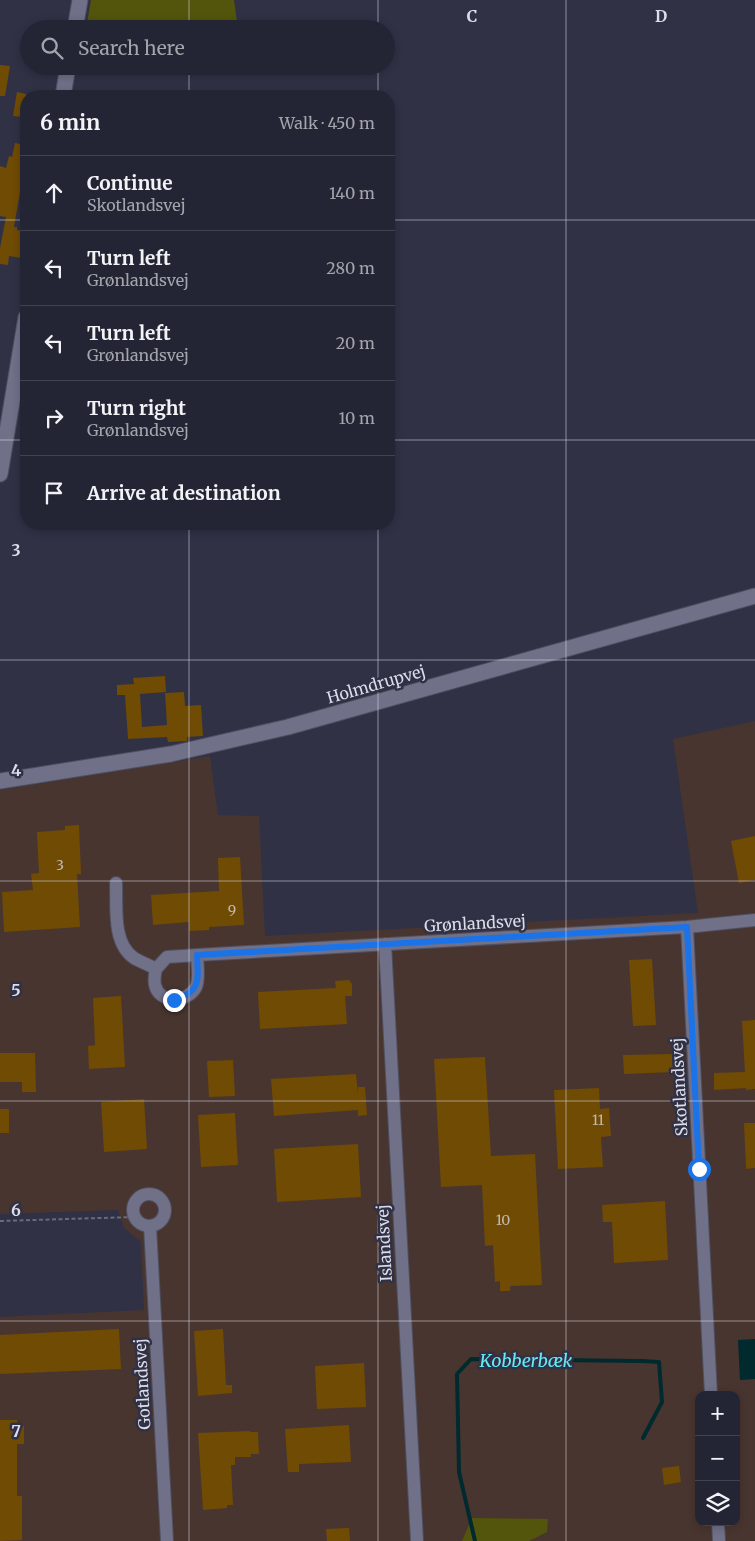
<!DOCTYPE html>
<meta charset="utf-8">
<style>
body{margin:0;font-family:Merriweather,serif;background:#2c2d3c;color:#f1f3f6}
.controls{position:absolute;right:15px;bottom:15px;display:grid;overflow:hidden;border-radius:10px;box-shadow:0 2px 8px #0003}
.controls button{width:45px;height:45px;display:grid;place-items:center;padding:0;border:0;border-bottom:1px solid #41424f;background:#242534;color:#f1f3f6;font:25px sans-serif}
.stop{position:absolute;width:15px;height:15px;margin:-11px;border:4px solid #1a73e8;border-radius:50%;background:#fff}
.stop.end{background:#1a73e8;border-color:#fff;box-shadow:0 1px 5px #0008}
.list{margin:0;padding:0;list-style:none}
h2{display:flex;justify-content:space-between;align-items:center;height:65px;margin:0;padding:0 20px;font-size:21px}
h2 small{font-size:16px;font-weight:400;color:#a3a5ac}
.list li{display:grid;grid-template-columns:32px 1fr auto;gap:15px;align-items:center;box-sizing:border-box;height:75px;padding:0 20px;border-top:1px solid #41424f}
.list b{display:block;font-size:19px;white-space:nowrap}
.list p{margin:0;font-size:16px;white-space:nowrap;color:#a3a5ac}
.list em{font-size:16px;font-style:normal;color:#a3a5ac}
.icon{flex:none;width:28px;height:28px;fill:none;stroke:currentColor;stroke-width:2;stroke-linecap:round;stroke-linejoin:round}
.map{position:relative;flex:none;width:755px;height:1541px;overflow:hidden}
.search{position:absolute;background:#242534;box-shadow:0 2px 8px #0003;left:20px;top:20px;width:375px;height:55px;display:flex;align-items:center;gap:12px;box-sizing:border-box;padding:0 18px;border-radius:28px;color:#a3a5ac;font-size:19px}
.panel{position:absolute;background:#242534;box-shadow:0 2px 8px #0003;left:20px;top:90px;width:375px;height:440px;border-radius:20px}
.map>svg:first-child{display:block}
.industrial{fill:#49352f;fill-rule:evenodd}
.green{fill:#52550b}
.water{fill:#002a2e}
.lines{fill:none;stroke-linecap:round;stroke-linejoin:round}
.stream{stroke:#002a2e;stroke-width:4}
.building{fill:#704b04}
.street-casing{stroke:#4f4f60;stroke-width:14}
.secondary-casing{stroke:#4f4f60;stroke-width:17}
.path{stroke:#696a7c;stroke-width:2;stroke-dasharray:4 2.5;stroke-linecap:butt}
.street{stroke:#707189;stroke-width:12}
.secondary{stroke:#707189;stroke-width:15}
.route{stroke:#1a73e8;stroke-width:6}
.grid{fill:none;stroke:#dcddea;stroke-width:1;stroke-opacity:0.55}
.labels{text-anchor:middle;stroke-width:5;stroke-linejoin:round;paint-order:stroke}
.number-label{font-size:14px;fill:#c1b8b0}
.street-label{font-size:16px;fill:#dcddea;stroke:#303145}
.water-label{font-size:18px;font-style:italic;fill:#66e9f7;stroke:#303145}
.grid-label{font-size:16px;text-anchor:middle;font-weight:bold;fill:#dcddea;stroke:#303145;stroke-width:5;stroke-linejoin:round;paint-order:stroke}
</style>
<div class="map">
<svg width="755" height="1541" viewBox="0 0 755 1541">
<rect width="100%" height="100%" fill="#303145"/>
<!-- industrial -->
<path class="industrial" d="M755 721V1541H0V1317L144 1310 141 1242 124 1228 118 1210 0 1214V790L210 756 218 815 259 816 265 936 698 913 673 739ZM699 1395H736V1522H699Z"/>
<!-- green -->
<path class="green" d="M91 0H234L238 29H86Z
M472 1518 548 1519 547 1532 529 1541H462Z"/>
<!-- water -->
<path class="water" d="M755 1339V1379L740 1380 738 1340Z"/>
<g class="lines">
<!-- stream -->
<path class="stream" d="M475 1541 459 1472 457 1374 471 1359 642 1361 659 1362 662 1402 643 1438"/>
</g>
<!-- building -->
<path class="building" d="M0 65 10 66 5 96H0Z
M17 92 26 94V113L24 112 23 117 13 116Z
M15 143 26 145V157L14 227H17V230L26 232V234L22 258 9 256 8 265 0 264V248L6 217 0 216V166L6 168 9 156 12 157Z
M165 676 166 692 140 694 142 727 167 725 165 693 184 692 185 706 201 705 203 736 187 737V741H185L168 742 167 737 128 739 125 695H117V685L134 684 133 678Z
M79 825 81 874H77L80 927 4 932 2 892 33 890 31 874 39 873 37 832 65 830V826Z
M755 836V880L739 883 731 841Z
M240 857 244 925 209 927V930L189 931V922L153 925 151 895 219 891 218 858Z
M652 959 656 1025 633 1026 629 960Z
M349 980 352 984V996H345L347 1024 260 1029 258 992 336 988 335 981Z
M121 996 125 1067 89 1069 88 1046 95 1045 93 998Z
M755 1020V1089L746 1090V1088L714 1090V1073L745 1072 742 1021Z
M0 1053H35L36 1092H22V1082H0Z
M672 1054 673 1072 624 1074 623 1055Z
M485 1057 491 1156 535 1154 542 1285 510 1286V1291H500V1281L495 1282 493 1245 485 1246 482 1185 441 1187 434 1059Z
M233 1060 235 1096 209 1097 207 1061Z
M356 1074 358 1094V1087H365L367 1115 358 1116V1110L274 1116 271 1079Z
M599 1088 600 1109 609 1108 611 1136 601 1137 603 1167 558 1169 554 1090Z
M144 1099 147 1149 104 1152 101 1102Z
M0 1109H9V1133H0Z
M235 1113 238 1165 201 1167 198 1115Z
M744 1123H755V1168L746 1169Z
M358 1144 361 1197 277 1202 274 1149Z
M665 1201 668 1260 614 1263 612 1222H603L602 1205Z
M119 1329 121 1369 0 1374V1335Z
M223 1329 226 1385H232V1393L198 1396 194 1331Z
M364 1363 366 1407 317 1409 315 1366Z
M0 1420H17V1426H24V1444H17V1496H22V1540L0 1541Z
M349 1425 351 1462 299 1464V1472H288L285 1429Z
M250 1431V1432H258L259 1454H251V1457H235V1465H231L233 1505H227V1508L203 1510 198 1433Z
M679 1466 681 1482 664 1485 662 1468Z
M349 1528 350 1541H327L326 1529Z"/>
<g class="lines">
<defs>
<path id="street" d="M116 883C117 907 112 943 134 958 141 962 149 965 156 969
M687 927 711 1395
M385 944 417 1541
M197 955C197 964 200 978 196 987 188 1003 159 1004 155 985 154 980 155 973 156 969L167 957 197 955 687 927 755 920
M133 1210a16 16 0 1 1 32 0a16 16 0 1 1-32 0Z
M150 1226 167 1541
M718 1522 719 1541"/>
<path id="secondary" d="M75 29 80 0
M63 96 68 66
M0 474 26 317
M0 781 171 754 288 727 755 596"/>
</defs>
<!-- street casing -->
<use href="#street" class="street-casing"/>
<!-- secondary casing -->
<use href="#secondary" class="secondary-casing"/>
<!-- path -->
<path class="path" d="M0 1221 134 1217"/>
<!-- street -->
<use href="#street" class="street"/>
<!-- secondary -->
<use href="#secondary" class="secondary"/>
</g>
<g class="lines">
<!-- route -->
<path class="route" d="M174 1000C202 991 198 980 197 955L687 927 699 1169"/>
</g>
<!-- grid -->
<path class="grid" d="M189 0V29M378 0V29M566 0V1541M189 66V96M378 66V96M0 220H26M389 220H755M0 440H26M389 440H755M189 524V1541M378 524V1541M0 660H755M0 881H755M0 1101H755M0 1321H755"/>
<g class="labels">
<!-- number labels -->
<g class="number-label">
<text x="60" y="870">3</text>
<text x="232" y="915">9</text>
<text x="598" y="1125">11</text>
<text x="503" y="1225">10</text>
</g>
<!-- street labels -->
<g class="street-label">
<text transform="translate(376 684) rotate(-16)" y="6">Holmdrupvej</text>
<text transform="translate(475 923) rotate(-3)" y="6">Grønlandsvej</text>
<text transform="translate(679 1087) rotate(-93)" y="6">Skotlandsvej</text>
<text transform="translate(384 1243) rotate(-93)" y="6">Islandsvej</text>
<text transform="translate(142 1384) rotate(-93)" y="6">Gotlandsvej</text>
</g>
<!-- water labels -->
<g class="water-label">
<text x="526" y="1367">Kobberbæk</text>
</g>
</g>
<g class="grid-label">
<text x="472" y="22">C</text>
<text x="661" y="22">D</text>
<text x="16" y="556">3</text>
<text x="16" y="776">4</text>
<text x="16" y="996">5</text>
<text x="16" y="1216">6</text>
<text x="16" y="1437">7</text>
</g>
</svg>
<div class="controls">
<button>+</button>
<button>−</button>
<button><svg class="icon" aria-label="layers" viewBox="0 0 24 24"><path d="M12 4l9 5-9 5-9-5zM3 14l9 5 9-5"/></svg></button>
</div>
<div class="stop" style="left:699px;top:1169px"></div>
<div class="stop end" style="left:174px;top:1000px"></div>
<div class="search"><svg class="icon" aria-label="search" viewBox="0 0 24 24"><circle cx="10" cy="10" r="6"/><path d="M15 15l6 6"/></svg>Search here</div>
<section class="panel">
<h2>6 min<small>Walk · 450 m</small></h2>
<ul class="list">
<li><svg class="icon" aria-label="ahead" viewBox="0 0 24 24"><path d="M12 20V5M6 11l6-6 6 6"/></svg><div><b>Continue</b><p>Skotlandsvej</p></div><em>140 m</em></li>
<li><svg class="icon" aria-label="left" viewBox="0 0 24 24"><path d="M17 20v-9H6M10 6l-5 5 5 5"/></svg><div><b>Turn left</b><p>Grønlandsvej</p></div><em>280 m</em></li>
<li><svg class="icon" aria-label="left" viewBox="0 0 24 24"><path d="M17 20v-9H6M10 6l-5 5 5 5"/></svg><div><b>Turn left</b><p>Grønlandsvej</p></div><em>20 m</em></li>
<li><svg class="icon" aria-label="right" viewBox="0 0 24 24"><path d="M7 20v-9h11M14 6l5 5-5 5"/></svg><div><b>Turn right</b><p>Grønlandsvej</p></div><em>10 m</em></li>
<li><svg class="icon" aria-label="arrive" viewBox="0 0 24 24"><path d="M6 21V4h12l-3 4 3 4H6"/></svg><div><b>Arrive at destination</b></div></li>
</ul>
</section>
</div>
